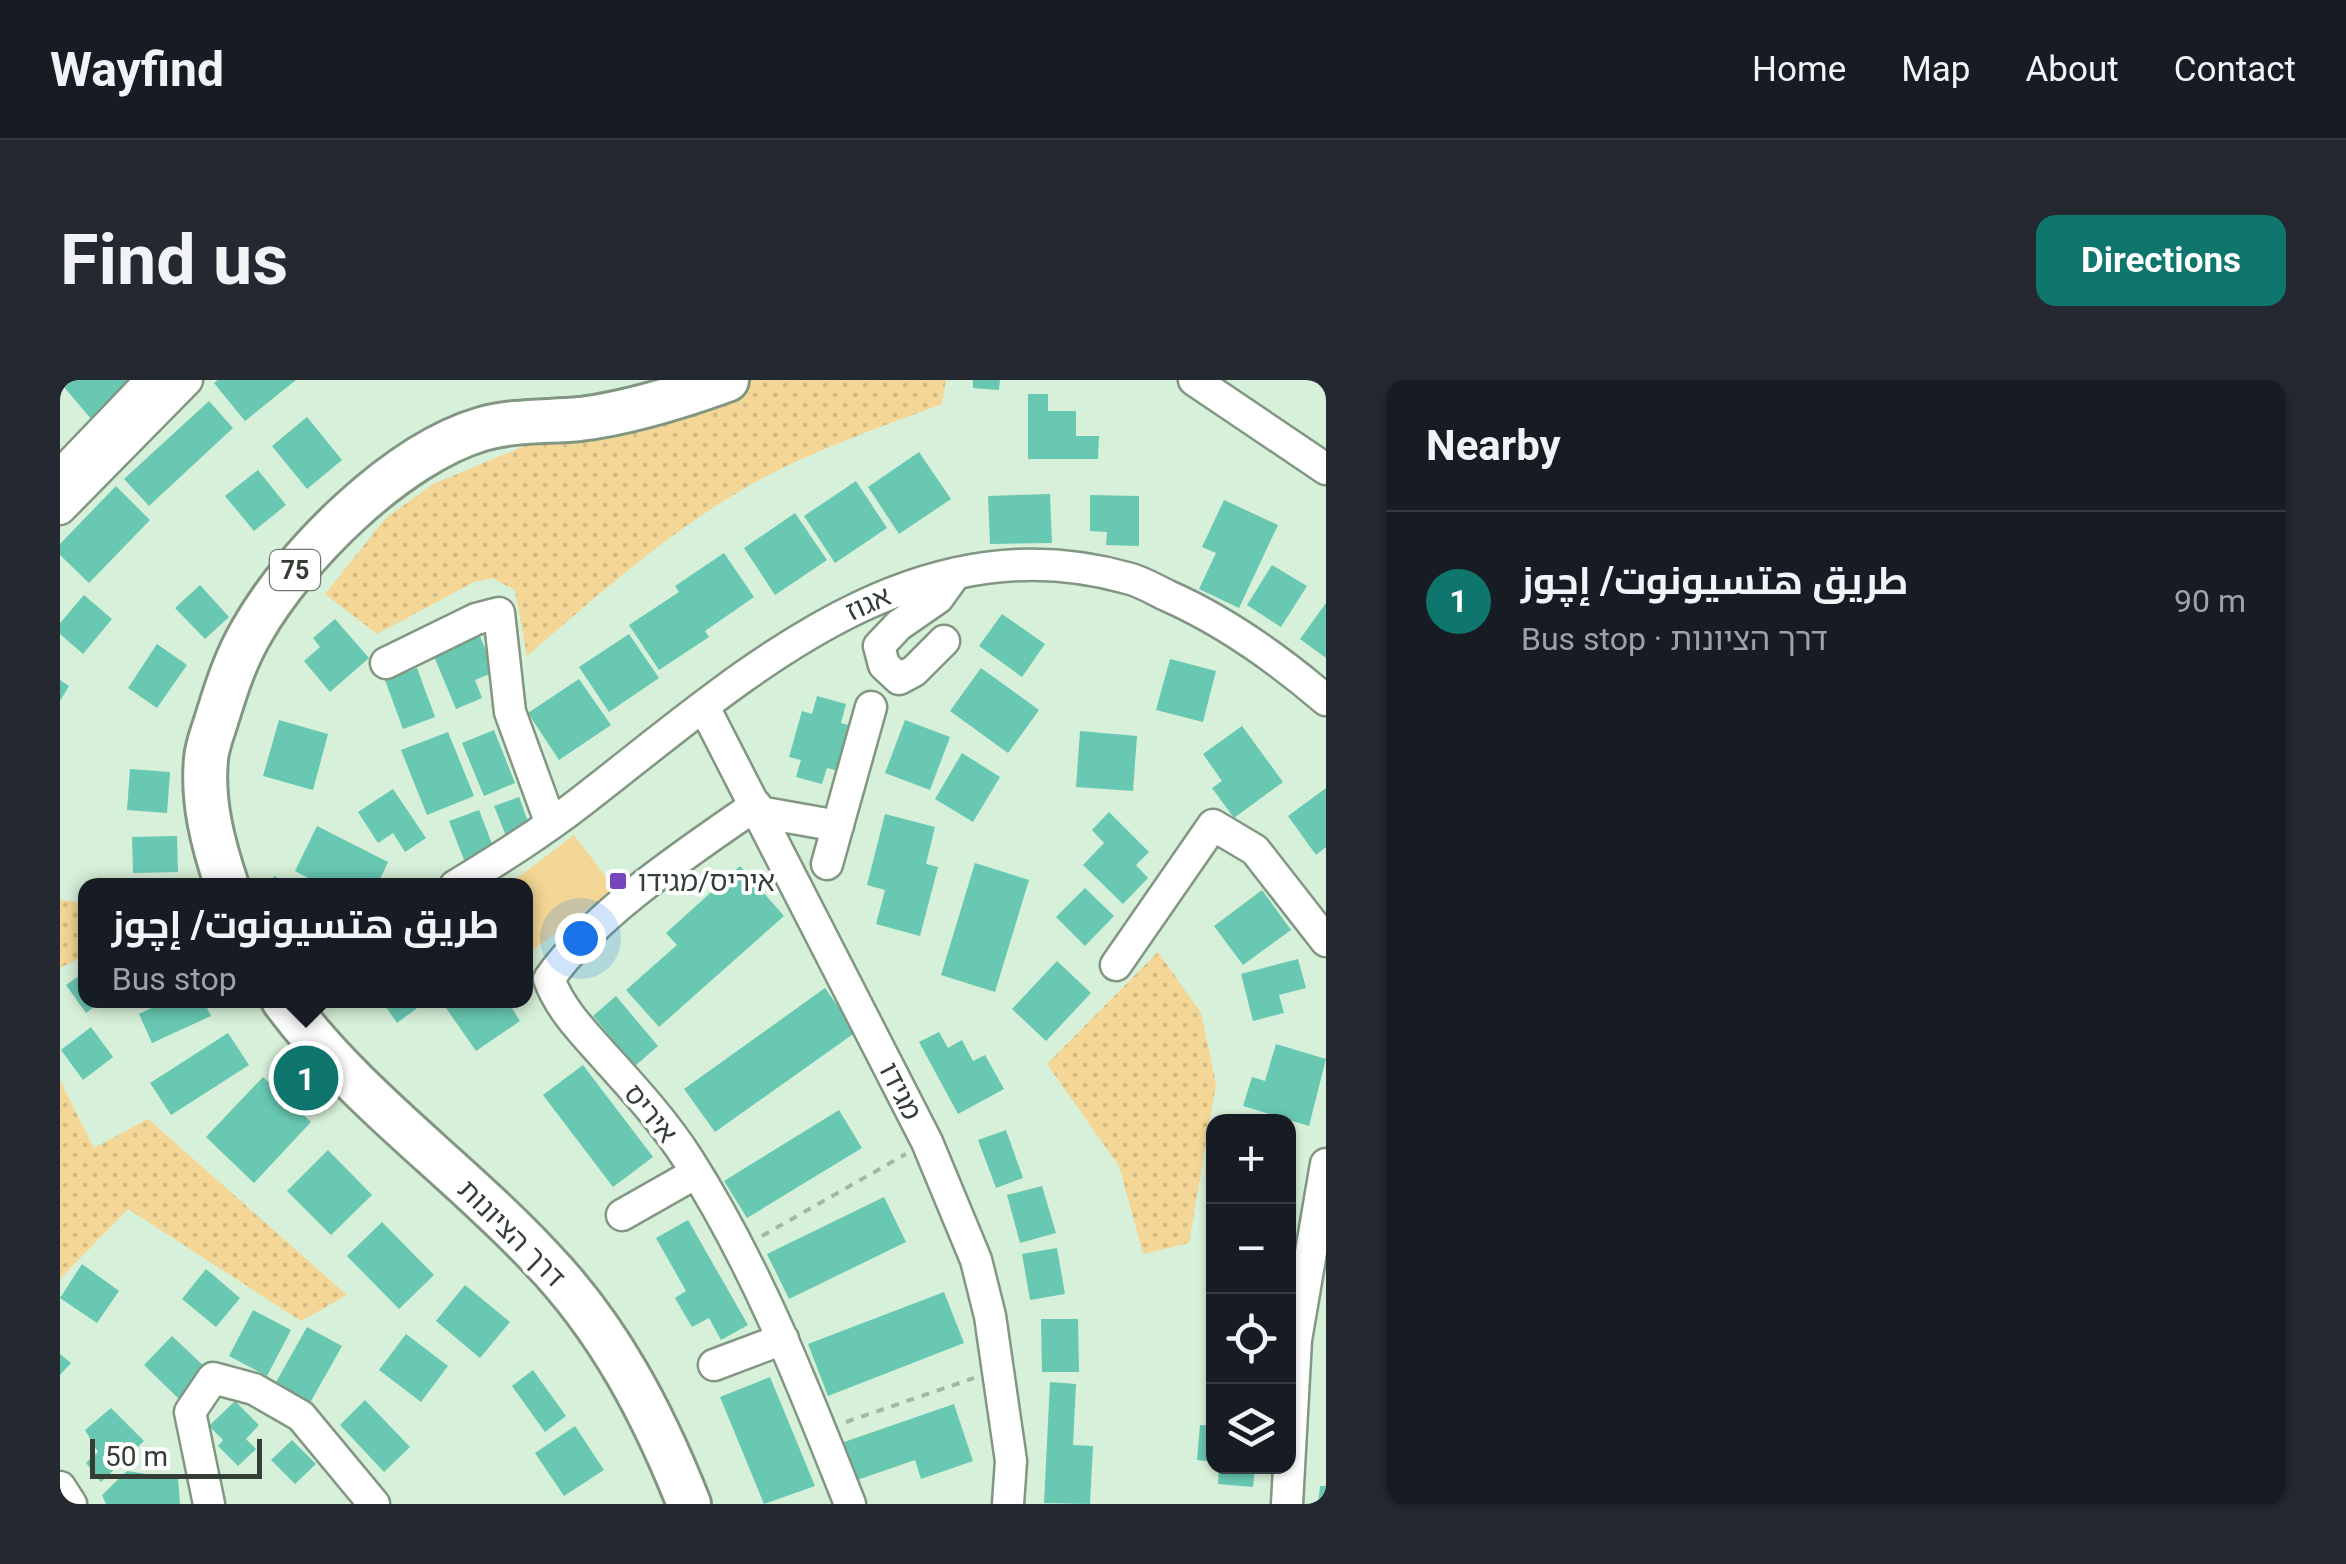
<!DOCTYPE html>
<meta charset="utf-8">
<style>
body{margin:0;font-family:Roboto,Cairo,"Noto Sans Hebrew",sans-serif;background:#242831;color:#f1f3f6}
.controls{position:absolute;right:30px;bottom:30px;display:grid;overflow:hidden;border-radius:20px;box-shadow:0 2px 8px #0004}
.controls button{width:90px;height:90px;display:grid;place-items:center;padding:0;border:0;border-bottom:2px solid #363941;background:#171b24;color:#f1f3f6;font:50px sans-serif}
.scale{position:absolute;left:30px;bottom:25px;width:172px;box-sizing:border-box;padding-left:10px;border:5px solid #343e35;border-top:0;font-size:28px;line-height:35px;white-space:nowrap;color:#343e35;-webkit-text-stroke:8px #fff;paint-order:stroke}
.you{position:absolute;left:520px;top:558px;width:35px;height:35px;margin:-25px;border:8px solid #fff;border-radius:50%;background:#1a73e8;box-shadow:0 0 0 15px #1a73e833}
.badge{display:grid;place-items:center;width:65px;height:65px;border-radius:50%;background:#0f766e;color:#fff;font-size:32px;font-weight:700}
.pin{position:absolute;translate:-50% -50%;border:5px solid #fff;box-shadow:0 2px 10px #0006}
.popup{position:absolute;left:18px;top:498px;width:455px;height:130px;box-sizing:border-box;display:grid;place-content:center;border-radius:20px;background:#171b24;filter:drop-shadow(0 2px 8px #0005);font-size:32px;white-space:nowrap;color:#9ea1a6}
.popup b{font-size:38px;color:#f1f3f6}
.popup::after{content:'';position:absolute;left:50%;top:100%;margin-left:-20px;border:20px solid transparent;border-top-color:#171b24}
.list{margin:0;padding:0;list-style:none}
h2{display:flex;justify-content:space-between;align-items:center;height:130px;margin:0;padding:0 40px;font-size:42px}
h2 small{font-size:32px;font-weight:400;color:#9ea1a6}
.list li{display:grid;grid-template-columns:65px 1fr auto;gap:30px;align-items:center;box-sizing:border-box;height:180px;padding:0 40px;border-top:2px solid #363941}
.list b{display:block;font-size:38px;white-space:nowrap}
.list p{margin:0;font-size:32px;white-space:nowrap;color:#9ea1a6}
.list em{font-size:32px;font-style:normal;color:#9ea1a6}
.icon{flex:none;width:55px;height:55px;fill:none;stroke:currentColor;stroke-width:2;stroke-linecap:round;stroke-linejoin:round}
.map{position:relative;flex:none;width:1266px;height:1124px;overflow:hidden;border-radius:20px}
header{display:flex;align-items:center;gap:60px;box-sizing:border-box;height:140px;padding:0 50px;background:#171b24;border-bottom:2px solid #363941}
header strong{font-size:48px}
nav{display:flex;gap:55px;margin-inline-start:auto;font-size:35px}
.intro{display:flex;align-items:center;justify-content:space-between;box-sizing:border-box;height:240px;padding:0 60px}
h1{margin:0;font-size:70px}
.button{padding:25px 45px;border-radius:20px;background:#0f766e;color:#fff;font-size:35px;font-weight:700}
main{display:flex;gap:60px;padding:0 60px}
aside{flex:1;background:#171b24;border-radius:20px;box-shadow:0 2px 8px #0004}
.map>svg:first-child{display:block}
.green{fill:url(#green-dots)}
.pitch{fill:#f4d796}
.building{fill:#68c8b2}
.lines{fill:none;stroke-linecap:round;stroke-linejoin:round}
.minor-casing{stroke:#819782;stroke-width:35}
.highway-casing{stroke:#819782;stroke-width:48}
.path{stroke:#a3b7a5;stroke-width:4;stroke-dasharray:8 8;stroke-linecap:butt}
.minor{stroke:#fff;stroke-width:30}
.highway{stroke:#fff;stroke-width:42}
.poi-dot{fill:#7547bf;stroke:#fff;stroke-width:4}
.labels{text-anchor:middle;stroke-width:8;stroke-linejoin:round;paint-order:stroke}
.shield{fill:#fff;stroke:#717872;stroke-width:2.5}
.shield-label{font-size:25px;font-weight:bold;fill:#343e35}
.street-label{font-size:28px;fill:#343e35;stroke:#fff}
.poi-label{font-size:28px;fill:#343e35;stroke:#fff;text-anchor:start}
</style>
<header>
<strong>Wayfind</strong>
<nav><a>Home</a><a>Map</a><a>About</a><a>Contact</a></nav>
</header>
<div class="intro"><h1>Find us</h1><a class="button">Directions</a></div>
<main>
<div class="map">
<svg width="1266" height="1124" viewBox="0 0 1266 1124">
<defs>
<pattern id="green-dots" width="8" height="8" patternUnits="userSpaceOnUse" patternTransform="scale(2.5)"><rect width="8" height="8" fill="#f4d796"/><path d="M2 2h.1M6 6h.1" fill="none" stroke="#d2ba82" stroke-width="1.8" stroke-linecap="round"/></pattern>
</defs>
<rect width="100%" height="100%" fill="#d7f0d9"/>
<!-- green -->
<path class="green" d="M650 0H886L882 24C818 48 751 71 692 104 609 151 539 214 467 276L455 210 432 198 414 202 317 254 265 214 325 139 373 104 496 53Z
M0 520 26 523V575L0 588Z
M1098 572 1141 633 1156 704 1129 863 1083 874 1059 786 987 684Z
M0 700 34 768 88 739 287 915 241 941 68 829 0 899Z"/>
<!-- pitch -->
<path class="pitch" d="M514 455 555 509 469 573 466 569V506L448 505Z"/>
<!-- building -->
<path class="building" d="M12 0H79L32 40 4 7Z
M158 0H236L185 41 154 3Z
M913 0H940L939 10 913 8Z
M968 14H988V31H1016V56H1039L1038 79H968Z
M149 21 173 48 89 126 64 99Z
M247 37 282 80 247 109 212 66Z
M859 72 891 119 839 154 808 107Z
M198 90 226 125 194 151 165 116Z
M796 101 827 148 775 183 744 136Z
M56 106 90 140 29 203 0 175V164Z
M990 114 992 163 930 164 928 116Z
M1030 115 1079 116V166L1046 165 1047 152 1030 151Z
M1164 120 1218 145 1179 228 1139 209 1156 173 1142 167Z
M735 133 767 180 715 215 684 168Z
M664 173 694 217 645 251 649 257 599 290 569 245 619 212 615 206Z
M1212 185 1247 206 1221 247 1187 225Z
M140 205 169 237 145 259 115 228Z
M24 215 52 239 23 274 0 254V243Z
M1266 223V278L1240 259Z
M942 234 985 264 962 297 919 266Z
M275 239 309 278 270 312 244 281 260 267 253 258Z
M419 254 435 292 415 300 422 318 396 329 373 274Z
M569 254 599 298 549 332 519 287Z
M97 264 127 285 97 328 68 308Z
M1110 279 1156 291 1143 342 1096 330Z
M357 288 375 337 343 349 325 300Z
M921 288 979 330 948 373 890 331Z
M519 299 551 345 499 380 468 333Z
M0 300 9 306 0 321Z
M757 316 786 324 781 343 792 346 779 391 767 388 762 404 736 397 741 380 729 377 742 331 752 334Z
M219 340 268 354 253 410 203 396Z
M845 340 890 357 870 410 825 393Z
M1182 346 1223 402 1174 438 1152 408 1162 401 1143 374Z
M434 350 455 403 424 416 402 363Z
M1020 351 1077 356 1073 411 1016 407Z
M388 352 414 416 367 435 341 370Z
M902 373 940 397 913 442 875 419Z
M70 389 110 392 107 433 67 430Z
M1266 408V467L1256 475 1228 436Z
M333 409 366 458 345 472 333 453 318 463 298 432Z
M459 417 470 447 446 456 434 426Z
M419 430 434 469 404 480 389 441Z
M1049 432 1089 472 1076 485 1088 498 1063 524 1023 485 1044 463 1032 450Z
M825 434 875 447 866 484 878 487 860 556 816 544 825 510 807 505Z
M257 446 328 482 317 506H263L235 491Z
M117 456 118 492 73 493 72 457Z
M915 483 969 500 935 612 881 595Z
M680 486 724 536 599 647 566 610 617 565 606 553Z
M214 496 234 506H210Z
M1025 508 1054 536 1025 566 996 537Z
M1202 510 1231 550 1183 585 1154 546Z
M1238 579 1246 608 1219 615 1224 633 1193 641 1181 594Z
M997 581 1031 613 986 661 952 629Z
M26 591V620H43L26 633 6 605Z
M765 608 796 652 655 752 624 709Z
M556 616 598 666 575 686 533 636Z
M108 620H143L151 636 92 663 79 634Z
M321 620H368L337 643Z
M397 620H447L460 641 416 671 386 628Z
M31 647 53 677 23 700 1 670Z
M879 652 888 668 902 660 913 681 925 675 944 709 898 734 859 662Z
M168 653 189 685 111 735 90 703Z
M1216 664 1266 679 1249 746 1183 726 1192 697 1205 701Z
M523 685 593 777 553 807 483 715Z
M203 697 251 742 194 803 146 757Z
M779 730 802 768 687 838 664 801Z
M946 750 963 798 936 808 918 760Z
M268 770 312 815 271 855 227 811Z
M982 806 996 853 960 863 947 815Z
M824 817 846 862 729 919 707 874Z
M628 840 688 945 661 960 649 938 632 947 615 918 626 911 596 858Z
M322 842 374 895 339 929 287 876Z
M997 868 1005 914 970 920 962 874Z
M22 884 59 911 37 943 0 918Z
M146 889 180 918 156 947 122 919Z
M405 905 450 942 420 978 376 941Z
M884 912 904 963 768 1016 748 964Z
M193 930 231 950 207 996 169 976Z
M981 939H1018L1019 992H982Z
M247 947 282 966 250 1023 215 1004Z
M346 954 388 986 361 1022 319 990Z
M112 956 149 991 121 1021 84 985Z
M0 974 11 983 0 995Z
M473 990 506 1036 485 1052 452 1006Z
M710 997 755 1106 704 1124 660 1017Z
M990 1002 1016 1004 1013 1065 1033 1066 1030 1124 984 1123Z
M305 1020 350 1067 324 1092 280 1045Z
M175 1021 199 1045 186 1059 196 1069 178 1086 158 1066 163 1060 149 1046Z
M894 1024 913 1081 861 1099 855 1080 797 1100 784 1062Z
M51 1028 84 1061 41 1102 26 1083 38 1072 25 1050Z
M1140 1045 1154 1046V1082L1137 1080Z
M515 1046 544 1090 504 1116 475 1073Z
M232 1060 256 1084 235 1104 211 1080Z
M1159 1086H1195L1193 1107 1158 1104Z
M67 1091 118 1099 120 1124H46L42 1115Z
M1260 1106H1266V1124H1258Z"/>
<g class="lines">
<defs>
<path id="minor" d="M1134 0 1266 89
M0 95 91 0
M0 129 127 0
M884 261 854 291 839 299 824 285 819 266 839 245 878 218 896 193
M326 283 416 239 439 233 450 332 491 444
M644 327 867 762 916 880 930 936 951 1081 948 1124
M696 425C630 471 535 533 489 599 501 631 524 653 546 678 575 710 605 743 628 779 697 887 743 1006 790 1124
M699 432 778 446
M767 484 811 327
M395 506C439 479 481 453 522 421 680 299 850 137 1067 198 1081 201 1095 210 1108 216 1167 242 1218 279 1266 320
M1056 585 1153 445 1195 470 1266 561
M562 835 636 793
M654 985 723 959
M0 1107 11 1124
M149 1124 130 1032 153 998 194 1009 241 1036 314 1124
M1227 1124 1236 960 1266 784"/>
<path id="highway" d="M167 506C153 464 142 423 146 379 147 365 154 349 158 335 167 306 176 278 192 251 235 175 337 74 422 49 452 40 489 42 520 39 570 33 620 17 667 0
M223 620C296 719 398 789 481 878 549 949 593 1033 629 1124"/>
</defs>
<!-- minor casing -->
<use href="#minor" class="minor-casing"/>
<!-- highway casing -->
<use href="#highway" class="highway-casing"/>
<!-- path -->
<path class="path" d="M702 856 846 774
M786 1042 914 998"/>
<!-- minor -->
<use href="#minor" class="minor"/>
<!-- highway -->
<use href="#highway" class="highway"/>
</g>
<!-- markers -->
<rect class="poi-dot" x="548" y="491" width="20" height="20" rx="5"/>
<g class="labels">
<!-- shield labels -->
<rect class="shield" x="210" y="170" width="50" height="40" rx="8"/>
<g class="shield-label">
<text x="235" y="199">75</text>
</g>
<!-- street labels -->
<g class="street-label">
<text transform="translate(808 223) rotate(-24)" y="10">אגוז</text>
<text transform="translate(841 711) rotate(63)" y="10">מגידו</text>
<text transform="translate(591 733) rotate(51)" y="10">איריס</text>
<text transform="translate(452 853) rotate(45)" y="10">דרך הציונות</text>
</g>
<!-- poi labels -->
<g class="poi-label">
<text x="578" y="511">איריס/מגידו</text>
</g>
</g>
</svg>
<div class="controls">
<button>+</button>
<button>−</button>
<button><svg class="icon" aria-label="locate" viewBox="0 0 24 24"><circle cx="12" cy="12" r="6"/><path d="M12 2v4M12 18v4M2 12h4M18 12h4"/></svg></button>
<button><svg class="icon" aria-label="layers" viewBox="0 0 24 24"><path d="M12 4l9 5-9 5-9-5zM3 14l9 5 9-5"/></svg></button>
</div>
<div class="scale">50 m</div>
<div class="you"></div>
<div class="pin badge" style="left:246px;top:698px">1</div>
<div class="popup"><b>طريق هتسيونوت/ إچوز</b>Bus stop</div>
</div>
<aside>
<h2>Nearby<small></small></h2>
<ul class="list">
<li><span class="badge">1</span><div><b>طريق هتسيونوت/ إچوز</b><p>Bus stop · דרך הציונות</p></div><em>90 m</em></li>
</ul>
</aside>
</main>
